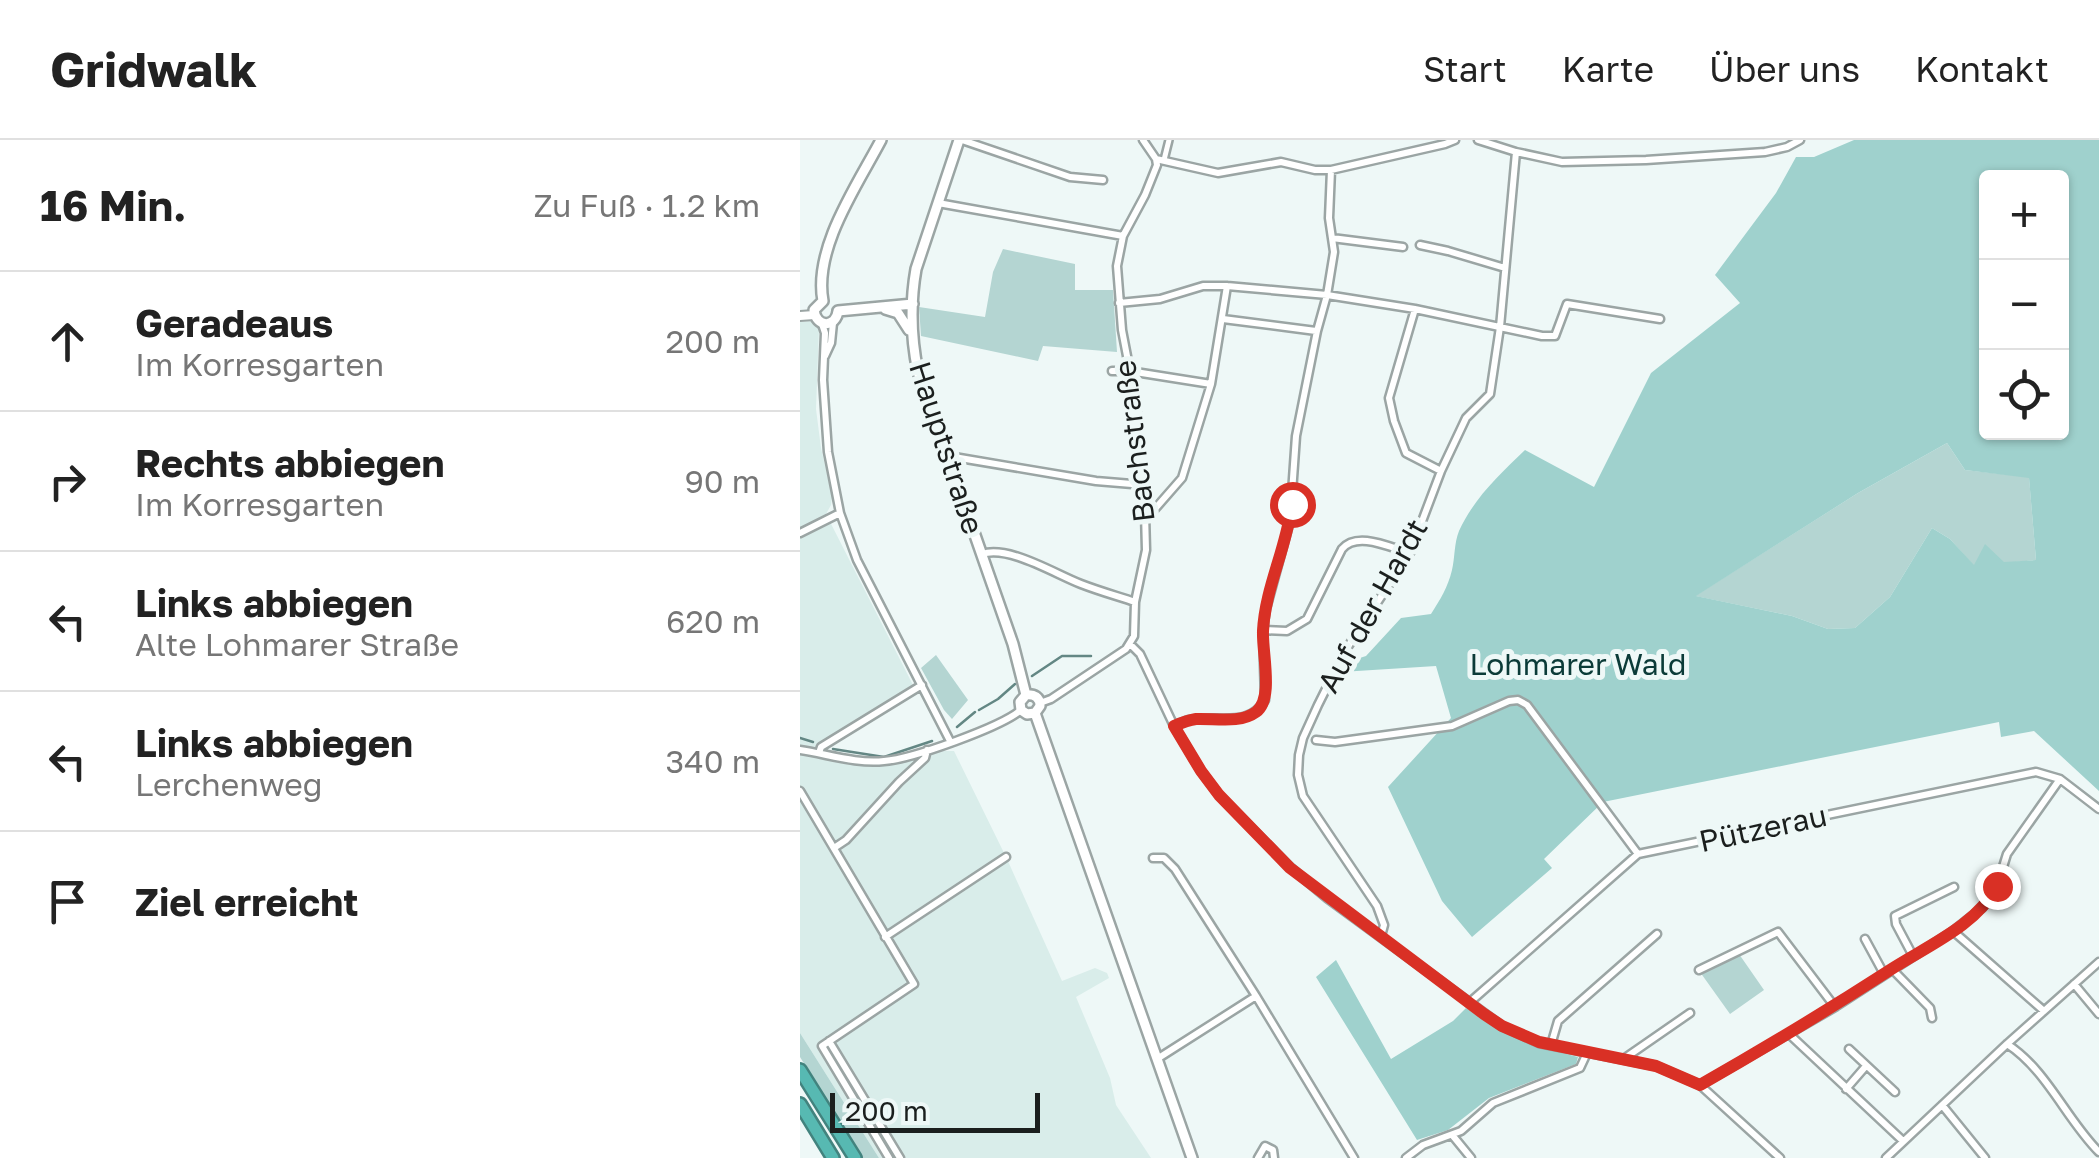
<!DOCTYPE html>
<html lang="de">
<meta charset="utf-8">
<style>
body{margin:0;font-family:"Golos Text",sans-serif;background:#f6f6f6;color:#222}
.controls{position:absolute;right:30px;top:30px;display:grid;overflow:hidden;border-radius:10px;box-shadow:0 2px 8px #0004}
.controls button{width:90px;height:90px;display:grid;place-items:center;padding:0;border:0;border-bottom:2px solid #e0e0e0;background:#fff;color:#222;font:50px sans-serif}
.scale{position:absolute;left:30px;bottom:25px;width:210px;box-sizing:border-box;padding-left:10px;border:5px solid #1b1f1e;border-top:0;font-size:28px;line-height:35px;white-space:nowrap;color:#1b1f1e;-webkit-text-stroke:8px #eef8f7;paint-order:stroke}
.stop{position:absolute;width:30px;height:30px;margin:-22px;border:8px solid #d93025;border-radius:50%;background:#fff}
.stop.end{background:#d93025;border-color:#fff;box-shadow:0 2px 10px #0008}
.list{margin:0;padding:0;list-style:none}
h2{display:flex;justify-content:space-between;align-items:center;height:130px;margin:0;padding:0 40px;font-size:42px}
h2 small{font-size:32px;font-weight:400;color:#767676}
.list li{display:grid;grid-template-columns:65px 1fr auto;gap:30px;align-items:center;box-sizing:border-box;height:140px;padding:0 40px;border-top:2px solid #e0e0e0}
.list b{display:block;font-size:38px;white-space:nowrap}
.list p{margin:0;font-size:32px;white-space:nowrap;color:#767676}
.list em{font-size:32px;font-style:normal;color:#767676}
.icon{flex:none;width:55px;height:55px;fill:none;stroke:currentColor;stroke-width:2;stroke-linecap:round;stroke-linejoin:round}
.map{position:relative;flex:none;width:1299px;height:1018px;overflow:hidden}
header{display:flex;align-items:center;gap:60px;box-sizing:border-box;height:140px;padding:0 50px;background:#fff;border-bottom:2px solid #e0e0e0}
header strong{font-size:48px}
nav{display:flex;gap:55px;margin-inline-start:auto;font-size:35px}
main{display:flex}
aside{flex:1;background:#fff}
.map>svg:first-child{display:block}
.built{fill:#d9edea}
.green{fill:#b4d5d2}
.forest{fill:#9fd1cd;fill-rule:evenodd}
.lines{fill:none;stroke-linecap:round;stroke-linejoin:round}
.stream{stroke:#638784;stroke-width:2.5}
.pedestrian-casing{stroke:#9ba5a4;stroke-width:10}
.minor-casing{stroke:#9ba5a4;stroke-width:11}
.tertiary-casing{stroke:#9ba5a4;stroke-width:12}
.secondary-casing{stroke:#9ba5a4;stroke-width:14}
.motorway-casing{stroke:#42837e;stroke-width:16}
.pedestrian{stroke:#fff;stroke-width:5}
.minor{stroke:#fff;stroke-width:6}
.tertiary{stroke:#fff;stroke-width:8}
.secondary{stroke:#fff;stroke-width:9}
.motorway{stroke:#57b9b2;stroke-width:11}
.route{stroke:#d93025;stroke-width:12}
.labels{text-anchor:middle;stroke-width:10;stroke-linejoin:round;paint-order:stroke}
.street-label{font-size:30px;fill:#1b1f1e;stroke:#eef8f7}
.park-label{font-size:30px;fill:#0b3b38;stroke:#eef8f7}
</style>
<header>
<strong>Gridwalk</strong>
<nav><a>Start</a><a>Karte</a><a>Über uns</a><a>Kontakt</a></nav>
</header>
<main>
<aside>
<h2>16 Min.<small>Zu Fuß · 1.2 km</small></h2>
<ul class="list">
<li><svg class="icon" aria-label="ahead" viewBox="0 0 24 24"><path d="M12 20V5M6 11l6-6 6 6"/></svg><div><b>Geradeaus</b><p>Im Korresgarten</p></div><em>200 m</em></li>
<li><svg class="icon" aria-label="right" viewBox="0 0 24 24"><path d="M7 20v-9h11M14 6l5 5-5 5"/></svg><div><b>Rechts abbiegen</b><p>Im Korresgarten</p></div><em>90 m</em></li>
<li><svg class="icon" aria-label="left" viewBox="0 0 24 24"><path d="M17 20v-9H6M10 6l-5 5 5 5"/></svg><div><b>Links abbiegen</b><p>Alte Lohmarer Straße</p></div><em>620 m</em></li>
<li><svg class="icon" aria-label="left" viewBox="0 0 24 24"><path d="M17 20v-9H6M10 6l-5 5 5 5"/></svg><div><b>Links abbiegen</b><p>Lerchenweg</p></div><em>340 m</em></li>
<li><svg class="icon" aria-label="arrive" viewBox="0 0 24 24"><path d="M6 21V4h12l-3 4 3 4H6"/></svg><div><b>Ziel erreicht</b></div></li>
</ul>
</aside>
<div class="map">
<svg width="1299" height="1018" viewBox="0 0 1299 1018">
<rect width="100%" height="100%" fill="#eef8f7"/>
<!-- built -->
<path class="built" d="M10 181 19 189 16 269 21 308 32 356 31 365 26 374 114 547 17 606 15 616 90 625 140 611H154L207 719 262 841 295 828 307 833 309 838 276 857 310 938 316 965 351 1018H79L0 893V182Z"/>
<!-- green -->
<path class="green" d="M203 109 275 124V150H313L317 212 243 206 238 221 121 196 119 167 185 177 193 132Z
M1147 303 1165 330 1229 337 1236 420 1174 426 1150 399 1132 388 1090 457 1055 488 1028 489 992 476 895 456 1058 353Z
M136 515 168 560 152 579 144 570 121 528Z
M939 814 964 850 930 874 900 832Z
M0 893 79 1018H62L0 917Z"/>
<!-- forest -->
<path class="forest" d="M1054 0H1299V651L1234 591 1201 597 1199 582 803 662 744 719 752 728 672 797 642 761 588 647 651 578 636 526 541 532 547 522 566 516 601 478 631 474C640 460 648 447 652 430 655 418 654 403 659 391 674 358 700 334 725 310L794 347 851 233 940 163 915 135 976 53 996 17H1014ZM1186 38H1262V292H1186ZM1147 303 1165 330 1229 338 1236 420 1204 422 1185 404 1174 425 1150 399 1132 388 1090 457 1055 488 1028 489 992 476 896 456 1058 353Z
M536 820 591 919 653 881 666 868 722 900 739 907 778 917 776 924 689 958 648 990 617 1000 516 837Z"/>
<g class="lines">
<!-- stream -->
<path class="stream" d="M232 536 262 516H291
M179 570 198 559 215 544
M157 587 175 572
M0 598 13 602
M33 609 84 617 132 601"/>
<defs>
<path id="pedestrian" d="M364 20 369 0"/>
<path id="minor" d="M162 0 270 37 303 40
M678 0 716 12 762 22 846 20 965 12 987 7 1000 0
M356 19 418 33 481 22 515 30H531L645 4 655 0
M138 63 323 96
M532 98 603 107
M620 105 648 111 705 128
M319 163 360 159 403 146H427L527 155 615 169 742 196H755L767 164 860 179
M615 169 589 258 594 281 606 313 641 331
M423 179 516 191
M22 184 25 193 23 240 28 312 40 373 57 420 150 601
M25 216 31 203 33 183
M312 231H329L411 244
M148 320 154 317 296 341 344 345
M345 373 354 370 382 338 411 244 427 146
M0 393 40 373
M182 414C209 405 255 434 281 444 299 451 317 456 335 462
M463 490 487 491 507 479 542 409C557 391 589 407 610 413
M330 504 340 514 374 586 401 631 419 655 490 727 527 758 702 886 739 903 856 926 900 945 980 1018
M240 563 251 559 326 509 334 496 335 462 346 410 345 373 337 268 322 190 317 126 323 96 345 55 357 25 356 19 343 0
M374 586C379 584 384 581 389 580 417 574 449 589 465 560L463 490 466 469 490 381 496 296 517 191 527 155 534 112 529 78 531 30
M516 600 535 602 652 586 709 561 718 560 727 565 838 714
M0 610C27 614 57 624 84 621 112 619 201 587 221 570
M19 613 21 607 122 545
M0 651 114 844 22 906 89 1018
M34 708 46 700 99 642 125 618 127 610
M353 718H364L375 729 456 856 554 1018
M1153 791 1244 871
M581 796 584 785 577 766 503 656 498 635 499 615 503 598 518 565 545 511 610 413 641 331 666 278 690 254 700 187 716 12
M85 797 206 717
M1065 799 1084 834
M1113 816 1096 784 1095 776 1154 747
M1092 829 1130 868 1132 878
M899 830 978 792 1035 867
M1274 844 1299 874
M669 863 838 714 1236 632 1260 639 1299 669
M989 894 1103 1001
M29 901 100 1018
M1207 904C1247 930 1266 979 1299 1012
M751 905 758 881 857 794
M1049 909 1095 952
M825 918 890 873
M357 919 456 856
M900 945 1035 867 1153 791 1182 768 1197 746 1207 714 1260 639
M1046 949 1066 926
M1142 965 1185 1018
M653 996 671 1018
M458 1018 465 1006 473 1010 474 1018
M606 1018 623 1005 661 991 693 963 780 928 787 913
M1086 1018 1207 904 1299 822"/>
<path id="tertiary" d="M0 176 14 175"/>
<path id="secondary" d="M159 0 116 129C110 163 111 198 118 232L213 504 226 555
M23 161C13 108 58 44 81 0
M23 161 14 170C16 188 36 188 38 171
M85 169 98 173 109 190
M38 171 113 164
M226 555 220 562 221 570 227 574 235 573
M226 555C234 554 240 557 240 566L235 573
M235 573 392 1018"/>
<path id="motorway" d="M0 930 55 1018
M0 964 33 1018"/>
</defs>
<!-- pedestrian casing -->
<use href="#pedestrian" class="pedestrian-casing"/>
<!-- minor casing -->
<use href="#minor" class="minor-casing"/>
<!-- tertiary casing -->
<use href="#tertiary" class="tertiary-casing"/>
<!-- secondary casing -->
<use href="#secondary" class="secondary-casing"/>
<!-- motorway casing -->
<use href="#motorway" class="motorway-casing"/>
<!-- pedestrian -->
<use href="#pedestrian" class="pedestrian"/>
<!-- minor -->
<use href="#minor" class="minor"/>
<!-- tertiary -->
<use href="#tertiary" class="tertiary"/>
<!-- secondary -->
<use href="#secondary" class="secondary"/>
<!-- motorway -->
<use href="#motorway" class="motorway"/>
</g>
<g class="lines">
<!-- route -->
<path class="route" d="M492 364C487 407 465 448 463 491 462 513 474 559 456 572 440 584 414 578 396 579 388 580 381 583 374 586L401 631 419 655 490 728 684 874 702 886 739 902 856 926 900 945C965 908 1028 870 1090 830 1127 806 1176 786 1197 746"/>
</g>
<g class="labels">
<!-- street labels -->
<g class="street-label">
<text transform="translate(335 301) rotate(-97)" y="10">Bachstraße</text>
<text transform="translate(146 308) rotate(72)" y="10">Hauptstraße</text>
<text transform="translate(573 466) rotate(-61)" y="10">Auf der Hardt</text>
<text transform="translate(963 689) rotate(-12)" y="10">Pützerau</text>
</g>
<!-- park labels -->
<g class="park-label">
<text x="778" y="535">Lohmarer Wald</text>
</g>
</g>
</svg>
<div class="controls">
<button>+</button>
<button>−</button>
<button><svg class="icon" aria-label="locate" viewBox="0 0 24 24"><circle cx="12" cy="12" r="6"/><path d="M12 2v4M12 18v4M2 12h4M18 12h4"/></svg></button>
</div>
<div class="scale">200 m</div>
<div class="stop" style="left:492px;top:364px"></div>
<div class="stop end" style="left:1197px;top:746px"></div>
</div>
</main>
